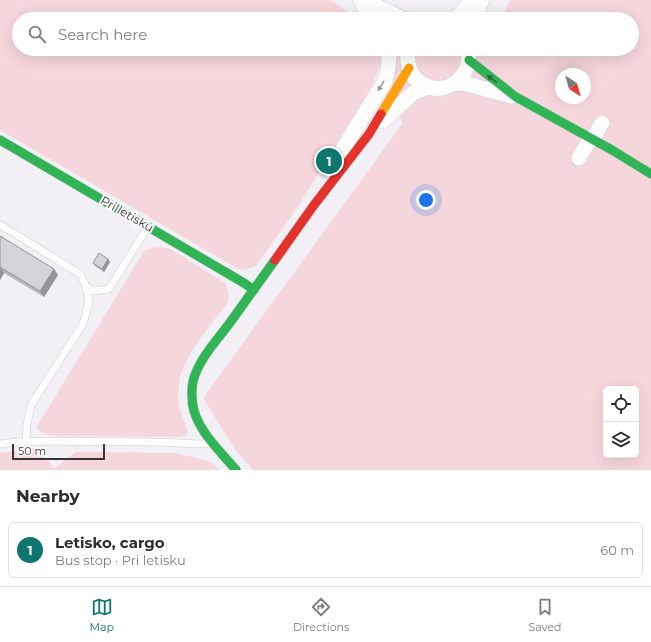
<!DOCTYPE html>
<meta charset="utf-8">
<style>
body{margin:0;font-family:Montserrat,sans-serif;background:#f2f2f3;color:#2b2b33}
.controls{position:absolute;right:12px;bottom:12px;display:grid;overflow:hidden;border-radius:6px;box-shadow:0 4px 16px #0002}
.controls button{width:36px;height:36px;display:grid;place-items:center;padding:0;border:0;border-bottom:1px solid #e1e1e2;background:#fff;color:#2b2b33;font:20px sans-serif}
.compass{position:absolute;left:555px;top:68px;width:36px;height:36px;border-radius:50%;background:#fff;box-shadow:0 4px 16px #0002;rotate:143deg}
.scale{position:absolute;left:12px;bottom:10px;width:93px;box-sizing:border-box;padding-left:4px;border:2px solid #363538;border-top:0;font-size:11px;line-height:14px;white-space:nowrap;color:#363538;-webkit-text-stroke:3px #fdfdfe;paint-order:stroke}
.you{position:absolute;left:426px;top:200px;width:14px;height:14px;margin:-10px;border:3px solid #fff;border-radius:50%;background:#1a73e8;box-shadow:0 0 0 6px #1a73e833}
.badge{display:grid;place-items:center;width:26px;height:26px;border-radius:50%;background:#0f766e;color:#fff;font-size:13px;font-weight:700}
.pin{position:absolute;translate:-50% -50%;border:2px solid #fff;box-shadow:0 1px 4px #0006}
.list{margin:0;padding:0;list-style:none}
h2{display:flex;justify-content:space-between;align-items:center;height:52px;margin:0;padding:0 16px;font-size:17px}
h2 small{font-size:13px;font-weight:400;color:#7c7c81}
.list li{display:grid;grid-template-columns:26px 1fr auto;gap:12px;align-items:center;box-sizing:border-box;height:56px;margin:0 8px 8px;padding:0 8px;border:1px solid #e1e1e2;border-radius:6px}
.list b{display:block;font-size:15px;white-space:nowrap}
.list p{margin:0;font-size:13px;white-space:nowrap;color:#7c7c81}
.list em{font-size:13px;font-style:normal;color:#7c7c81}
.icon{flex:none;width:22px;height:22px;fill:none;stroke:currentColor;stroke-width:2;stroke-linecap:round;stroke-linejoin:round}
.map{position:relative;flex:none;width:651px;height:470px;overflow:hidden}
.search{position:absolute;background:#fff;box-shadow:0 4px 16px #0002;left:12px;right:12px;top:12px;height:44px;display:flex;align-items:center;gap:10px;box-sizing:border-box;padding:0 14px;border-radius:22px;color:#7c7c81;font-size:15px}
.sheet{height:116px;background:#fff}
nav{display:flex;justify-content:space-around;align-items:center;box-sizing:border-box;height:56px;border-top:1px solid #e1e1e2;background:#fff;font-size:11px;color:#7c7c81}
nav a{display:grid;justify-items:center;gap:2px}
nav .on{color:#0f766e}
.map>svg:first-child{display:block}
.green{fill:#f6d6dd;fill-rule:evenodd}
.lines{fill:none;stroke-linecap:round;stroke-linejoin:round}
.lane-casing{stroke:#cdcccf;stroke-width:8}
.street-casing{stroke:#cdcccf;stroke-width:16}
.fast-casing{stroke:#cdcccf;stroke-width:10}
.slow-casing{stroke:#cdcccf;stroke-width:10}
.jam-casing{stroke:#cdcccf;stroke-width:10}
.path{stroke:#dbdbdc;stroke-width:2;stroke-dasharray:3 3;stroke-linecap:butt}
.lane{stroke:#fdfdfe;stroke-width:7}
.street{stroke:#fdfdfe;stroke-width:15}
.fast{stroke:#30b455;stroke-width:9}
.slow{stroke:#ff9f0a;stroke-width:9}
.jam{stroke:#e5322d;stroke-width:9}
.wall{fill:#b7b5b9}
.shaded-wall{fill:#959496}
.building{fill:#d5d3d7;stroke:#959496}
.oneway{fill:#346142}
.oneway2{fill:#9a999b}
.labels{text-anchor:middle;stroke-width:4;stroke-linejoin:round;paint-order:stroke}
.street-label{font-size:12px;fill:#363538;stroke:#fdfdfe}
</style>
<div class="map">
<svg width="651" height="470" viewBox="0 0 651 470">
<rect width="100%" height="100%" fill="#f2f0f5"/>
<!-- green -->
<path class="green" d="M0 0H330L359 19H19V49H381V61L373 84 299 205 256 266 247 269 240 270 0 130Z
M374 0 433 19H372Z
M511 0H651V470H253L234 448 203 398 402 124 384 49H632V19H499ZM561 74H585V98H561ZM606 389H636V455H606Z
M161 247 171 249 225 283C228 290 229 295 228 302L202 336 190 354 180 376 178 398 180 409 188 433 185 436 179 437 56 436C48 435 39 434 37 426L143 253 142 252 152 248Z
M38 448 54 469 75 452 176 453 208 461 214 464 219 470H0V453Z"/>
<g class="lines">
<defs>
<path id="lane" d="M0 225 17 235 80 274 86 286 89 302 83 324 31 405 27 424 26 441
M86 286 93 291 109 289 147 228
M0 444 26 441 157 442 200 444 210 443"/>
<path id="street" d="M361 0 371 19
M365 0 403 19
M455 19 462 12 471 0
M473 19 482 0
M409 49C400 82 441 103 462 76 468 68 470 58 467 49
M455 83 467 84 511 96
M383 121 413 93 428 87
M592 140 602 123
M579 158 590 139
M331 172 344 147 385 81C388 70 390 61 389 49"/>
<path id="fast" d="M469 60 516 97 612 150 651 174
M0 140 244 283 254 290
M236 470C221 452 201 434 194 411 191 400 191 385 195 375 202 356 217 340 229 324 244 303 260 281 275 260"/>
<path id="slow" d="M381 114 409 68"/>
<path id="jam" d="M275 260 314 205 369 134 381 114"/>
</defs>
<!-- lane casing -->
<use href="#lane" class="lane-casing"/>
<!-- street casing -->
<use href="#street" class="street-casing"/>
<!-- fast casing -->
<use href="#fast" class="fast-casing"/>
<!-- slow casing -->
<use href="#slow" class="slow-casing"/>
<!-- jam casing -->
<use href="#jam" class="jam-casing"/>
<!-- path -->
<path class="path" d="M491 49V58"/>
<!-- lane -->
<use href="#lane" class="lane"/>
<!-- street -->
<use href="#street" class="street"/>
<!-- fast -->
<use href="#fast" class="fast"/>
<!-- slow -->
<use href="#slow" class="slow"/>
<!-- jam -->
<use href="#jam" class="jam"/>
</g>
<!-- wall -->
<path class="wall" d="M0 236 54 269 58 275 44 297 4 273 0 280Z
M108 259 110 262 104 272 95 266 93 263Z"/>
<!-- shaded-wall -->
<path class="shaded-wall" d="M108 259 110 262 104 272 102 269Z
M0 267 4 273 0 280Z
M54 269 58 275 44 297 40 291Z"/>
<!-- building -->
<path class="building" d="M0 236 54 269 40 291 0 267Z
M99 253 108 259 102 269 93 263Z"/>
<!-- one-way arrows -->
<defs><path id="oneway-solid" d="M-6-.8H1V-3.2L6.5 0L1 3.2V.8H-6Z"/></defs>
<use class="oneway" href="#oneway-solid" transform="translate(492 79) rotate(-143)"/>
<use class="oneway2" href="#oneway-solid" transform="translate(381 86) rotate(121)"/>
<g class="labels">
<!-- street labels -->
<g class="street-label">
<text transform="translate(127 214) rotate(30)" y="4">Pri letisku</text>
</g>
</g>
</svg>
<div class="controls">
<button><svg class="icon" aria-label="locate" viewBox="0 0 24 24"><circle cx="12" cy="12" r="6"/><path d="M12 2v4M12 18v4M2 12h4M18 12h4"/></svg></button>
<button><svg class="icon" aria-label="layers" viewBox="0 0 24 24"><path d="M12 4l9 5-9 5-9-5zM3 14l9 5 9-5"/></svg></button>
</div>
<svg class="compass" viewBox="-18 -18 36 36"><path d="M0-13l5 13h-10z" fill="#e53935"/><path d="M0 13l5-13h-10z" fill="#7c7c81"/></svg>
<div class="scale">50 m</div>
<div class="you"></div>
<div class="pin badge" style="left:329px;top:161px">1</div>
<div class="search"><svg class="icon" aria-label="search" viewBox="0 0 24 24"><circle cx="10" cy="10" r="6"/><path d="M15 15l6 6"/></svg>Search here</div>
</div>
<section class="sheet">
<h2>Nearby<small></small></h2>
<ul class="list">
<li><span class="badge">1</span><div><b>Letisko, cargo</b><p>Bus stop · Pri letisku</p></div><em>60 m</em></li>
</ul>
</section>
<nav>
<a class="on"><svg class="icon" aria-label="map" viewBox="0 0 24 24"><path d="M3 6l6-2 6 2 6-2v14l-6 2-6-2-6 2zM9 4v14M15 6v14"/></svg>Map</a>
<a><svg class="icon" aria-label="directions" viewBox="0 0 24 24"><path d="M12 3l9 9-9 9-9-9zM9 14v-3h6M13 9l2 2-2 2"/></svg>Directions</a>
<a><svg class="icon" aria-label="saved" viewBox="0 0 24 24"><path d="M7 4h10v16l-5-4-5 4z"/></svg>Saved</a>
</nav>
